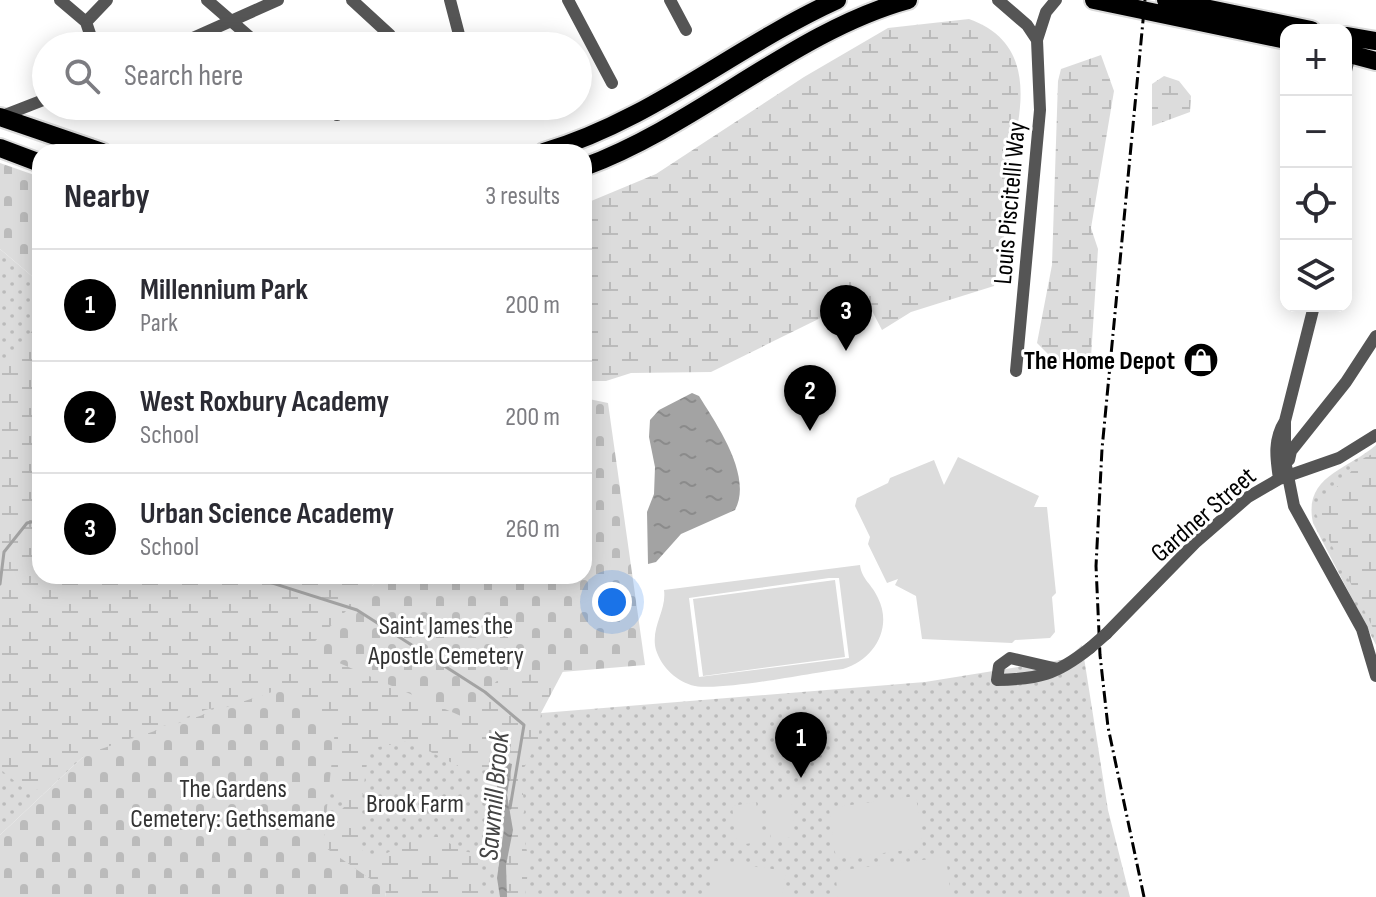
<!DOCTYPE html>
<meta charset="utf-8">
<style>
body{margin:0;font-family:"Sofia Sans Condensed",sans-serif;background:#f2f2f3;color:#2b2b33}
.controls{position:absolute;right:24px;top:24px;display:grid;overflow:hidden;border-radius:16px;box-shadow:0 4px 20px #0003}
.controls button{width:72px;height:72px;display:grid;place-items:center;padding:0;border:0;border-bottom:2px solid #e1e1e2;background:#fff;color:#2b2b33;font:40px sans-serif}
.you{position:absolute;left:612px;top:602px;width:28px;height:28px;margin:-20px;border:6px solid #fff;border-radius:50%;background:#1a73e8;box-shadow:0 0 0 12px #1a73e833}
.badge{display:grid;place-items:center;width:52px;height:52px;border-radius:50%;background:#000;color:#fff;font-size:26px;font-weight:700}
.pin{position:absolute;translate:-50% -66px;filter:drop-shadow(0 2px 4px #0008)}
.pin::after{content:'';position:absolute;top:42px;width:28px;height:24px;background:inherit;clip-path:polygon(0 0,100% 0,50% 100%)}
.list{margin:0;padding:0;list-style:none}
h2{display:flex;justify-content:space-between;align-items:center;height:104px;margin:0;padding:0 32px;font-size:34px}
h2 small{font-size:26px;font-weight:400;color:#7c7c81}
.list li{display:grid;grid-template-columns:52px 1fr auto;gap:24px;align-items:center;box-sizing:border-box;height:112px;padding:0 32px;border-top:2px solid #e1e1e2}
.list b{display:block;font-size:30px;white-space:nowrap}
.list p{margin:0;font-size:26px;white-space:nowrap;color:#7c7c81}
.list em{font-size:26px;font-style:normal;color:#7c7c81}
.icon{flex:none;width:44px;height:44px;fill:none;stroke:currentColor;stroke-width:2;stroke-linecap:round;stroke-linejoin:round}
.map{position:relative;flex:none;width:1376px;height:897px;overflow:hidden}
.search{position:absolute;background:#fff;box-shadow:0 4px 20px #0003;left:32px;top:32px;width:560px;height:88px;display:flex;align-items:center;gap:20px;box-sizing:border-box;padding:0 28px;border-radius:44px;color:#7c7c81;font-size:30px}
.panel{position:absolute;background:#fff;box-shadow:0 4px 20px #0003;left:32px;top:144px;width:560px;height:440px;border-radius:24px}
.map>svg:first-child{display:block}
.grass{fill:url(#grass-dots)}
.wetland{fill:url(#wetland-marsh)}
.cemetery{fill:url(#cemetery-stones)}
.pitch{fill:#dcdcdc;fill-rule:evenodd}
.water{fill:url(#water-ripples)}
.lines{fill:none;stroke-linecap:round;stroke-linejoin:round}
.stream{stroke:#a3a3a3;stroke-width:3}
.highway-casing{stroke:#dbdbdb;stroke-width:22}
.minor{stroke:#555;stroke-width:12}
.highway{stroke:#000;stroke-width:18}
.rail{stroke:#000;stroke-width:3;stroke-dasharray:12 4 2 4;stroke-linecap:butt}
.minor-bridge{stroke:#555;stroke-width:12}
.labels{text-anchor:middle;stroke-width:6;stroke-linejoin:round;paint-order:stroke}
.street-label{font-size:26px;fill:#000;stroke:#fff}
.poi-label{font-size:26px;font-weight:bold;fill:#000;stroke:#fff;text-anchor:end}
.park-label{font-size:26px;fill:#333;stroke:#fff}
.water-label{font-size:28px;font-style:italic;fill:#444;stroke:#fff}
</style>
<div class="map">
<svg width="1376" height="897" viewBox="0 0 1376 897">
<defs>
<pattern id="grass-dots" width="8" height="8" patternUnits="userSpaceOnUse" patternTransform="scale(2)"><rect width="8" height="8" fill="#dcdcdc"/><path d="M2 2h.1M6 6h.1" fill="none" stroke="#bbb" stroke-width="1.8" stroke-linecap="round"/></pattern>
<pattern id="wetland-marsh" width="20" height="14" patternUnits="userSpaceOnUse" patternTransform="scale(2)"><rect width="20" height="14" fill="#dcdcdc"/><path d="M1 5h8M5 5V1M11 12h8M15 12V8" fill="none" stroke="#bbb"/></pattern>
<pattern id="cemetery-stones" width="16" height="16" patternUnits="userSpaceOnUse" patternTransform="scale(2)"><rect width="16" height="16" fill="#dcdcdc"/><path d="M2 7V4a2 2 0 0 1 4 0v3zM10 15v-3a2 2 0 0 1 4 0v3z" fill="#bbb"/></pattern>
<pattern id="water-ripples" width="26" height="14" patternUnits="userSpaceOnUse" patternTransform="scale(2)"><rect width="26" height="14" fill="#a3a3a3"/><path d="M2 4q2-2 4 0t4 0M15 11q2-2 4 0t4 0" fill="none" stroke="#8b8b8b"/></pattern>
</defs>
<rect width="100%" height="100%" fill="#fff"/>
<!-- grass -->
<path class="grass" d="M0 249 40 283V576H382L308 648 517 715 925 682 1067 659 1082 645 1108 810 1130 897H385L386 890 86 754 0 835Z
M1376 445V645L1313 523C1303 476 1346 471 1376 445Z"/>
<!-- wetland -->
<path class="wetland" d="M969 19C1017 36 1026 74 1018 123 1017 133 1012 142 1010 152 1008 166 1012 181 1010 195 1008 225 999 256 994 286L911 312 882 330 871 309 849 304 711 372 631 373 606 381H584V204L656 174 804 77 888 28Z
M1101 55 1114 91 1091 228 1098 249 1091 357 1083 361 1073 355 1062 368 1037 343 1052 265 1058 81 1061 69Z
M1164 76 1179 81 1191 96 1190 112 1152 126V84Z
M40 321V576H359L379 591 569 660 541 713 538 742 520 775 525 808 521 823 529 861 525 897H507L506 865 513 830 507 795 512 764 496 763 494 768 460 767 409 741 373 748 368 754C365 786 356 816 360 849 379 864 389 850 407 843 417 840 428 838 438 836L462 851 480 854 481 897H388L382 887 321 845 328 824 345 806 344 801 262 696 205 710 82 757 43 787 29 793 0 769V371Z
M1376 453V634L1314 510C1321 496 1332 493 1342 482 1355 469 1357 458 1376 453Z"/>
<!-- cemetery -->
<path class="cemetery" d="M0 163 40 177V283L0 249Z
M584 398 608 403 645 665 501 677 461 716 307 649 382 576H584Z
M281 689 335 730 323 846 386 890 385 897H0V835L86 754Z"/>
<!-- pitch -->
<path class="pitch" d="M958 457 1039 496 1034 507H1047L1056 593 1052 597 1055 632 1050 638 1015 640 1012 643 922 639 916 596 895 585 898 579 887 583 868 544 870 537 855 506 857 498 888 483 890 478 934 460 944 485Z
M860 565C862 580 872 584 878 598 893 628 874 660 843 669 809 673 724 691 695 686 677 682 662 668 656 650 650 627 667 611 664 590ZM829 578H839L849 658 699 677 689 598Z
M835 580 845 657 703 676 693 599Z
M916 796 923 848 836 859 829 808Z
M791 798 795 837 771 840 767 800Z
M756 802 761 842 737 845 732 806Z
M946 857 951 897H838L835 871Z
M715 861 786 871 782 897H710Z"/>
<!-- water -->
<path class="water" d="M692 393 699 396C717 425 753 476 735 510L681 534 656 562 648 564 647 512 654 494 655 467 649 437 650 420 659 410Z
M502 761 512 764 507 795 513 830 506 865 507 897H500L497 878 504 829 494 768Z"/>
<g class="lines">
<!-- stream -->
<path class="stream" d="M250 576 357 610 485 692 524 725 510 808
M0 584 4 552 27 523 40 520"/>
<defs>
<path id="highway" d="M1094 0 1286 40
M1166 0 1311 30
M1346 36 1376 41
M1346 53 1376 61
M0 117 102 152
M0 148 40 163
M544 152C652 120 736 46 837 0
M584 167C698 125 795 31 908 0"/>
</defs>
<!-- highway casing -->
<use href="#highway" class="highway-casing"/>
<!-- minor -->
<path class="minor" d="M60 0 86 22
M207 0 260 46
M352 0 390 35
M450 0 462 46
M568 0 612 83
M670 0 686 30
M998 0 1027 25 1037 40
M94 46 86 22 107 0
M175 46 278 0
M1346 71 1350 54
M327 106 337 115
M0 117 46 99
M1016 371 1040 110 1037 40 1046 12 1056 0
M1285 421V461L1294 506 1362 629 1376 676
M1289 460 1291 451 1346 382 1376 336
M1279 479C1276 458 1273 440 1285 421L1314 306
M1106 634 1195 543 1248 497 1279 479 1339 458 1376 435
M1058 669 1010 658 999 666 997 680C1039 679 1056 675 1090 648"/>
<!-- highway -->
<use href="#highway" class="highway"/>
<!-- rail -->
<path class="rail" d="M1144 897 1108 727 1100 655 1096 566 1102 449 1145 0"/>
<!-- minor-bridge -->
<path class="minor-bridge" d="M1090 648 1106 634"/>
</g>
<!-- icons -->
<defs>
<symbol id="shop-disc" viewBox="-11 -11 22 22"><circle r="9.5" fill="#000" stroke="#fff"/><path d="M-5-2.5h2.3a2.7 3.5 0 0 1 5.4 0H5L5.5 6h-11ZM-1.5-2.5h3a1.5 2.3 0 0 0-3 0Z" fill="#fff"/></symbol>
</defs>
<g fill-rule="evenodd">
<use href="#shop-disc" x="1181" y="340" width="40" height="40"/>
</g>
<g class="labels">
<!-- street labels -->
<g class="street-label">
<text transform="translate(1009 203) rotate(-85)" y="9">Louis Piscitelli Way</text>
<text transform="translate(1203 514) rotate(-41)" y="9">Gardner Street</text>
</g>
<!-- poi labels -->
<g class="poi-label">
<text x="1175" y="369">The Home Depot</text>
</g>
<!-- park labels -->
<g class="park-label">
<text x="446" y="634">Saint James the<tspan x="446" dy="30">Apostle Cemetery</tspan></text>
<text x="233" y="797">The Gardens<tspan x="233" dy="30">Cemetery: Gethsemane</tspan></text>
<text x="415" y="812">Brook Farm</text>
</g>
<!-- water labels -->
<g class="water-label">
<text transform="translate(493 796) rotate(-85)" y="10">Sawmill Brook</text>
</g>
</g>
</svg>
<div class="controls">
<button>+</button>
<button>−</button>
<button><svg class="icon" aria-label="locate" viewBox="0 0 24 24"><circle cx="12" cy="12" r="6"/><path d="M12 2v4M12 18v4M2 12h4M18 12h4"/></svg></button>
<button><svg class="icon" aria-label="layers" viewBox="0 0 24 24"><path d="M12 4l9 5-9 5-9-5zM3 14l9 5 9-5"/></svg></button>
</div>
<div class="you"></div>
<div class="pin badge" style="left:801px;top:778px">1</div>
<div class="pin badge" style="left:810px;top:431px">2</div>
<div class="pin badge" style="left:846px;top:351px">3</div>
<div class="search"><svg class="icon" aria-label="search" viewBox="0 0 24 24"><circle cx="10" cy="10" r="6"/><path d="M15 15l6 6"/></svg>Search here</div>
<section class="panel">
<h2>Nearby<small>3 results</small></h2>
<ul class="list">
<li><span class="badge">1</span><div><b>Millennium Park</b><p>Park</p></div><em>200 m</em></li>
<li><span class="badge">2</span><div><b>West Roxbury Academy</b><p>School</p></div><em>200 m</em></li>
<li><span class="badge">3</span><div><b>Urban Science Academy</b><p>School</p></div><em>260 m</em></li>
</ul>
</section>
</div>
